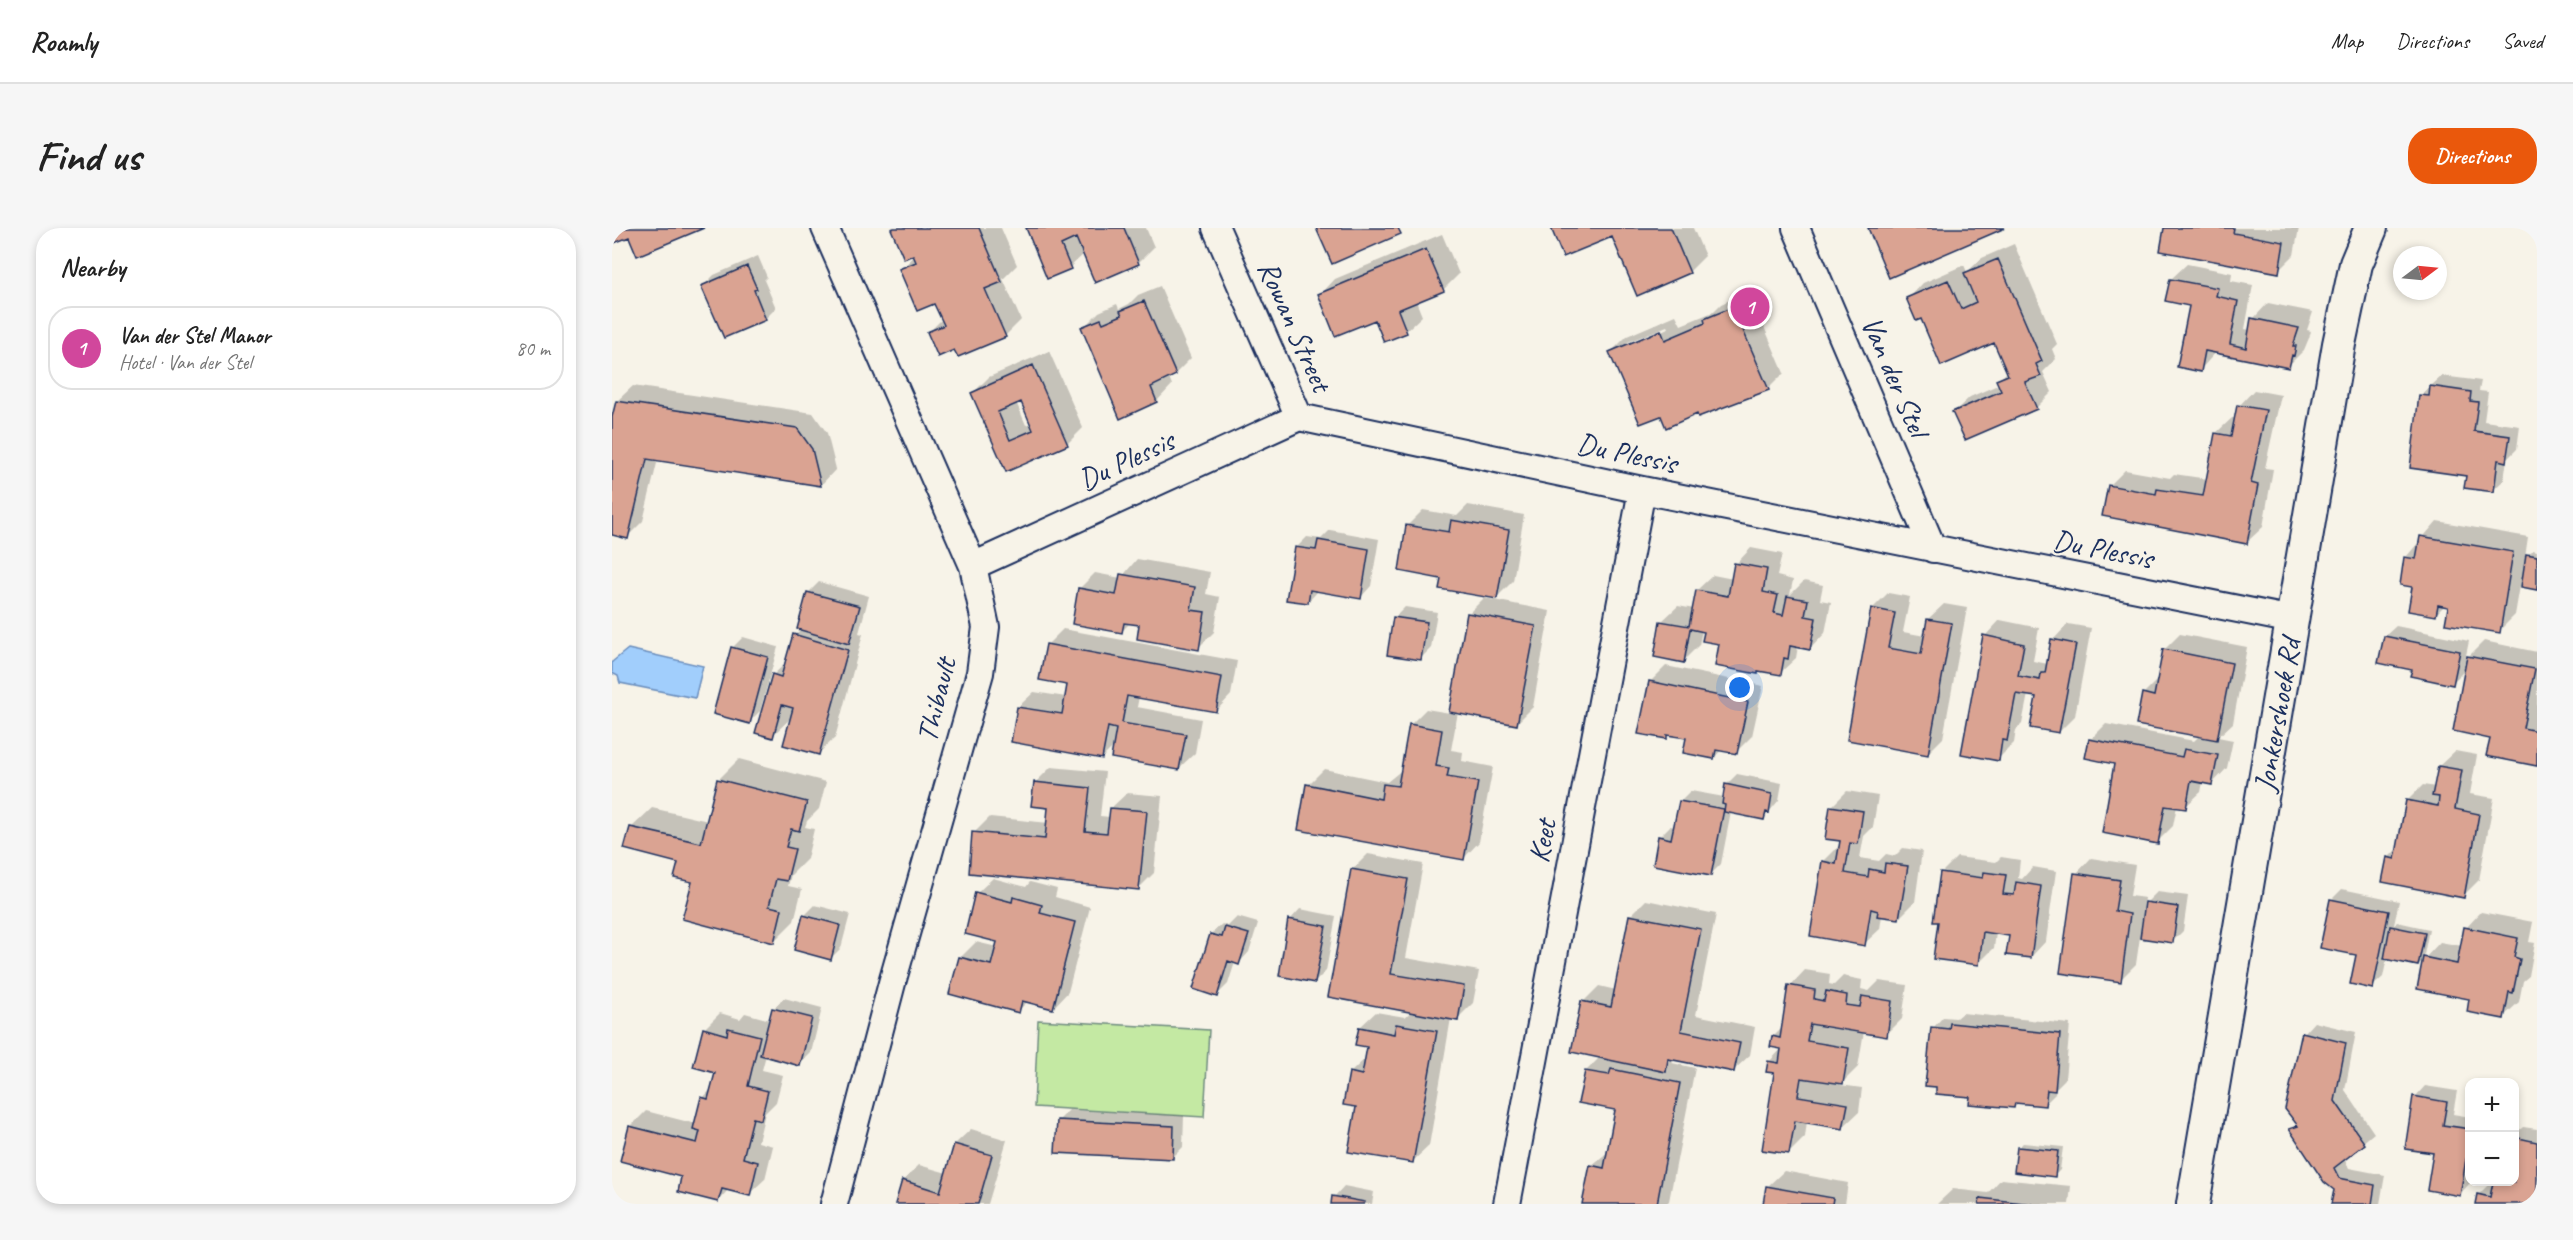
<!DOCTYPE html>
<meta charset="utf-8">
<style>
body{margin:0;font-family:Caveat,sans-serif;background:#f6f6f6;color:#222}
.controls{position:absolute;right:18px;bottom:18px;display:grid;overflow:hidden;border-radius:12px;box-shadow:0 3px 9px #0003}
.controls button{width:54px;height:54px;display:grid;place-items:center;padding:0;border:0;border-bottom:2px solid #e0e0e0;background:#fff;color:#222;font:30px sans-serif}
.compass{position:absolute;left:1781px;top:18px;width:54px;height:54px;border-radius:50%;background:#fff;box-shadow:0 3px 9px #0003;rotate:74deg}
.you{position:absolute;left:1128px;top:460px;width:21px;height:21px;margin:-15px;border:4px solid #fff;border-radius:50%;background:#1a73e8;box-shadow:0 0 0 9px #1a73e833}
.badge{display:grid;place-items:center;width:39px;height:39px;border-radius:50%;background:#ea580c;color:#fff;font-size:20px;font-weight:700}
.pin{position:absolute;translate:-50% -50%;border:3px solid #fff;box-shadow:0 2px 6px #0006}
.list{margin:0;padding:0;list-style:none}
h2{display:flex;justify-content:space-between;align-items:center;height:78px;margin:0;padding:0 24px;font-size:26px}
h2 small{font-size:20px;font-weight:400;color:#767676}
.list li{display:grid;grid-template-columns:39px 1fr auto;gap:18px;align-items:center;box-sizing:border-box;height:84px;margin:0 12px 12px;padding:0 12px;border:2px solid #e0e0e0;border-radius:24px}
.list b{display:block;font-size:22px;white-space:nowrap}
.list p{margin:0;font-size:20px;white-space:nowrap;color:#767676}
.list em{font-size:20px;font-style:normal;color:#767676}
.map{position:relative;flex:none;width:1925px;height:976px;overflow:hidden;border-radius:24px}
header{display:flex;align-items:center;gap:36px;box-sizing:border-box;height:84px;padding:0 30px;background:#fff;border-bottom:2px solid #e0e0e0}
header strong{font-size:28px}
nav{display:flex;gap:33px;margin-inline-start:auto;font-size:21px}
.intro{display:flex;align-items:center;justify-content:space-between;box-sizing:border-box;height:144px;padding:0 36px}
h1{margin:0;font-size:42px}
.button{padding:15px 27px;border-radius:24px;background:#ea580c;color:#fff;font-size:21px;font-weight:700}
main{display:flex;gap:36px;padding:0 36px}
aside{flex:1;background:#fff;border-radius:24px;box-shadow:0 3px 9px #0003}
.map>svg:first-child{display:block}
.green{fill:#c4e9a3;stroke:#708c80;stroke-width:1.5}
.water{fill:#a1cefc;stroke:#6b8ebd;stroke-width:1.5}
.shadow{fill:#0003;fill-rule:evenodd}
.building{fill:#daa392;stroke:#1b2f5e;stroke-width:1.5;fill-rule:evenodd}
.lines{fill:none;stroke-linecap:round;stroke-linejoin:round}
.minor-casing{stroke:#1b2f5e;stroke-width:30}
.tertiary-casing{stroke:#1b2f5e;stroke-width:36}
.minor{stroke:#f7f3e8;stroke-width:26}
.tertiary{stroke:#f7f3e8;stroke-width:32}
.labels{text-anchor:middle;stroke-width:4.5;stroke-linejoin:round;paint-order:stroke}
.street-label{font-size:30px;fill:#1b2f5e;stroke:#f7f3e8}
</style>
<header>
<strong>Roamly</strong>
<nav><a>Map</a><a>Directions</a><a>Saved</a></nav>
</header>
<div class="intro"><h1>Find us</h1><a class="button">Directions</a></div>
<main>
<aside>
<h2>Nearby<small></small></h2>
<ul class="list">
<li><span class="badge" style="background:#d1479c">1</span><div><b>Van der Stel Manor</b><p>Hotel · Van der Stel</p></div><em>80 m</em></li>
</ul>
</aside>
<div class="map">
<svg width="1925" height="976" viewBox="0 0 1925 976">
<rect width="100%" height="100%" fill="#f7f3e8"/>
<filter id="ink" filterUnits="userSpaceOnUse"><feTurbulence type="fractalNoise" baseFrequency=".0167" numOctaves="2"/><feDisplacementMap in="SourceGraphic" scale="12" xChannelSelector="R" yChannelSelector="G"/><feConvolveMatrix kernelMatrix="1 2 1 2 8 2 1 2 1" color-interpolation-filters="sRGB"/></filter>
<g filter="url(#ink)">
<!-- green -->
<path class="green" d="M426 792 597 802 592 889 422 879Z"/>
<!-- water -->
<path class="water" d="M16 421 91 438 83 470 8 455 6 448 0 445V434Z"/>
<!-- shadow -->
<path class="shadow" d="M282 0H389L405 37 391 51 409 92 393 108 343 120 317 104 330 91 323 74 289 42 307 23Z
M415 0H534L542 19 526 35 472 26 458 39Z
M940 0H1081L1093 28 1077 44 1001 7Z
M1554 0H1687L1682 27 1666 43Z
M830 6 847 46 831 62 804 73 810 88 794 103 708 67 723 51Z
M1402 16 1445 116 1440 121 1444 131 1431 144 1440 164 1424 180 1342 184 1358 169 1388 156 1386 153 1396 143 1382 113 1309 89 1296 71 1311 55 1352 37 1355 44 1370 30Z
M146 28 155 49 152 52 164 80 153 91 91 58 102 47Z
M1575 36 1620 45 1619 53 1641 57 1633 101 1638 102 1641 91 1656 75 1701 84 1695 102 1699 103 1697 110 1692 122 1676 138 1605 123 1588 142 1579 76 1559 51Z
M548 58 579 130 563 146 557 149 560 157 545 173 471 100 487 84 505 76 507 81 517 76 526 67Z
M1137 64 1172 145 1156 161 1085 184 1049 186 999 124 1015 108 1064 87 1069 97 1101 84 1109 76ZM1055 98 1056 100 1016 118V114Z
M437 123 471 200 455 216 395 242 361 165 377 149ZM409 172 419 195 414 197 404 174Z
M1830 148 1869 153 1867 163 1876 164 1872 193 1908 198 1905 221 1895 231 1892 252 1881 262 1809 167Z
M21 158 201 185 215 205 224 241 209 257 46 231 31 293 15 309 0 305V195L5 173Z
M1642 162 1669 167 1653 240 1661 241 1651 299 1635 314 1498 257 1513 242 1558 250 1562 246 1596 251 1604 205 1620 190H1624L1627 178Z
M856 277 912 287 901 353 885 369 831 350 795 298 811 282 845 288Z
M1825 293 1916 309 1913 329 1921 322 1925 323V360L1908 358 1903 387 1887 403 1838 378 1833 377 1824 386 1802 358 1794 329Z
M718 302 767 311 759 358 749 369 706 363 696 374 684 320 695 309 709 311Z
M1139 320 1170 326 1165 348 1181 352 1178 367 1192 353 1211 357 1208 372 1219 374 1213 405 1198 421 1186 418 1184 430 1168 445 1148 442 1145 445 1090 402 1087 417 1071 433 1050 393 1066 378 1082 381 1085 362 1101 347 1121 351 1124 336Z
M525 331 598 344 594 366 608 369 602 404 586 420 529 396 519 394 510 403 467 361 483 345 509 350Z
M207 354 257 368 247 405 251 406 223 510 207 525 180 489 160 508 161 447 176 433 183 407 189 401 197 364Z
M1276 365 1298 369 1291 404 1313 408 1316 391 1332 376 1355 380 1331 510 1315 526 1260 381Z
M872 370 938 383 921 479 905 495 846 484 839 522 851 524 850 533 881 539 867 614 852 630 696 557 712 541 775 554 791 541 799 496 814 481 838 485 856 386Z
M793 379 825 384 819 420 808 431 783 389Z
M1388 392 1427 400 1421 433 1436 436 1441 412 1456 396 1479 400 1463 488 1447 504 1426 468 1416 466 1410 496 1404 502 1402 515 1386 531 1373 408Z
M1784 398 1857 413 1853 432 1872 413 1925 424V537L1880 509 1854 441 1840 455 1802 441 1773 408Z
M451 401 625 433 619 467 604 483 527 469 525 479 589 491 583 525 567 540 503 517 490 530 406 479 422 464 454 469 457 455 435 417Z
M1568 406 1635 419 1621 495 1606 509 1621 512 1615 540 1600 556 1591 554 1589 564 1573 579 1565 578 1561 598 1545 614 1504 535 1478 512 1494 496 1582 513 1588 507 1531 466 1547 450 1552 422Z
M131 409 166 419 148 483 137 494 120 420Z
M1054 438 1151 458 1140 508 1124 524 1110 521 1102 530 1075 509 1058 506 1054 509 1038 454Z
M1843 523 1865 527 1858 566 1882 570 1867 652 1851 668 1776 630 1786 620 1795 573 1811 557 1824 559 1827 538Z
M127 531 214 554 207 581 195 593 193 599 202 601 195 631 179 647 176 658 190 661 182 693 162 713 82 653 68 634 19 600 40 580 96 593 107 551Z
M439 539 493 544 488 588 498 589 499 580 515 565 550 568 542 645 526 661 362 605 378 589 437 595 438 579 423 555Z
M1125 546 1170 555 1167 572 1152 590 1119 584 1109 636 1099 646 1047 609 1058 598 1063 599 1068 574 1079 563 1112 569 1114 557Z
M1235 563 1266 568 1261 599 1252 608 1248 630 1267 633 1274 626 1283 628 1291 620 1310 623 1303 674 1287 690 1270 687 1268 701 1252 716 1211 634 1227 618 1229 612 1220 578ZM1258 674H1261L1257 700H1254Z
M756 626 811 636 794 730 867 743 861 775 845 791 839 790 817 918 801 933 746 878 738 845 755 829 757 818 748 799 764 784 793 789 800 783 718 768 740 642Z
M1345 629 1384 634 1389 629 1408 632 1406 650 1410 651 1421 639 1444 643 1434 713 1419 729 1398 707 1384 705 1382 720 1366 736 1328 693 1329 645Z
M1479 630 1523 637 1518 668 1533 670 1532 677 1545 664 1576 668 1571 703 1561 713 1528 709 1524 736 1508 752 1464 646Z
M381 650 414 659 418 654 445 661 443 669 478 679 456 764 441 780 416 773 406 783 348 730 364 714 385 719 386 713 365 665Z
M1730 661 1787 673 1782 697 1785 694 1817 701 1811 732 1806 737 1775 730 1771 749 1760 759 1719 672Z
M1034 672 1104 686 1084 787 1143 799 1138 827 1122 842 1064 831 1060 835 1083 840 1057 973 1054 976H977L979 938 997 923 1005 881 974 843 988 829 971 774 987 758 1004 762 1018 688Z
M203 677 238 686 229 720 219 730 192 688Z
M688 681 724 688 714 743 703 754 678 692Z
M1869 684 1921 694 1917 714 1923 715 1917 748 1911 753 1907 774 1891 789 1859 770 1813 730 1828 714 1850 718 1854 700Z
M625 689 646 695 637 724 627 735 623 734 616 756 605 767 599 706 610 696 616 698Z
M1193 742 1218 746 1217 756 1222 757 1231 748 1250 752 1249 761 1257 763 1267 753 1295 757 1290 791 1274 807 1252 803 1246 839 1228 857 1250 860 1247 884 1231 899 1195 893 1193 909 1177 925 1164 844 1157 834 1171 819 1161 809 1171 799 1178 758Z
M172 770 210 780 199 825 188 836 154 827 150 842 171 847 164 874 153 885 146 914 161 918 153 951 137 966 117 961 106 973 71 947 18 899 34 883 84 896 91 870 100 860 105 843 92 801 108 785 128 791 133 785 158 792 161 781Z
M1350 785 1458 796 1453 851 1444 860 1443 866 1433 876 1407 874 1402 879 1360 868 1321 800 1331 789 1344 790Z
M1702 794 1744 804 1733 862 1762 905 1732 930 1737 940 1773 947 1768 976H1721L1723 961 1679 902 1686 895 1692 805Z
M1813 858 1845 863 1841 886 1858 889 1859 954 1848 966 1803 869Z
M457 882 572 888 571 919 560 930 446 893Z
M1911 899 1925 901V976H1864L1866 967 1877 956 1882 957 1883 954H1902V907Z
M359 901 395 912 376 976H284L291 953 307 937 335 945 343 916Z
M1411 915 1451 919 1448 942 1443 947 1406 920Z
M1172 943 1236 955 1233 976H1153L1156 958Z
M1389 951 1459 958 1457 976H1325L1341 961 1376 965Z
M732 958 762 964 760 976H720L722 969Z"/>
<!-- building -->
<path class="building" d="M0 0H92L25 28 17 9 0 16Z
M282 0H367L390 54 373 61 394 109 346 129 342 122 326 129 315 104 332 97 322 76 305 83 287 41 304 34 301 27 292 31 279 1Z
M414 0H512L527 36 483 55 464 10 449 17 459 41 435 51Z
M704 0H786L789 6 720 36Z
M939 0H1059L1078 45 1025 68 1000 9 951 29Z
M1256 0H1393L1277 50Z
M1552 0H1622L1621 5 1672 14 1667 45 1548 23Z
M814 21 832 63 786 82 795 105 772 114 763 92 723 108 706 66Z
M1386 31 1430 133 1424 136 1429 148 1413 154 1425 181 1353 212 1340 184 1389 163 1384 152 1396 147 1382 115 1329 138 1309 91 1304 93 1294 70 1336 52 1349 81 1364 74 1352 45Z
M135 38 145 61 142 62 154 92 112 110 89 58Z
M1558 51 1606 60 1604 68 1626 73 1618 116 1634 120 1639 90 1687 100 1681 118H1684L1682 128 1680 127 1677 140 1593 123 1589 144 1565 139 1577 78 1553 73Z
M532 73 564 147 539 159 545 174 508 191 469 99 489 91 491 95 510 87 508 83Z
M1121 79 1157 162 1086 189 1085 186 1054 200 1049 188 1028 196 997 124 1049 102 1053 112 1093 95 1092 91Z
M421 137 456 217 394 244 359 165ZM409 174 421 202 398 212 386 184Z
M1818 158 1859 164 1858 173 1866 174 1862 203 1898 208 1894 234 1886 232 1882 264 1852 260 1854 248 1798 240 1807 167 1817 168Z
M4 173 185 200 200 221 209 258 35 231 16 311 0 307V189Z
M1625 177 1654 182 1639 255 1646 257 1635 316 1490 288 1496 257 1544 266 1545 261 1591 268 1603 205 1619 208Z
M839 292 897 302 885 371 827 361 829 351 787 343 794 297 837 304Z
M1808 308 1901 324 1888 405 1833 396 1836 379 1826 377 1824 388 1796 383 1800 359 1788 357 1792 329 1804 331Z
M706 312 757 321 749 371 698 362 696 375 674 372 683 319 704 322Z
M1914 326 1925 328V362L1909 359Z
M1122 335 1155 341 1151 364 1166 367 1162 385 1171 387 1175 368 1196 372 1193 388 1204 390 1198 422 1178 418 1176 431 1172 430 1169 447 1146 443V446L1103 438 1107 416 1090 413 1092 404 1078 401 1072 435 1042 429 1048 393 1077 398 1084 362 1116 368Z
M508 346 583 359 579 382 593 384 587 422 525 411 527 397 512 395 510 405 460 396 466 360 504 367Z
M195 364 248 378 237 416 185 401Z
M1259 380 1283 385 1276 420 1309 426 1315 391 1340 395 1316 527 1235 512Z
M855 385 924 398 905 497 837 484Z
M781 389 815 394 809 432 775 427Z
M181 406 236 422 207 527 171 517 181 480 170 477 161 510 143 505 160 446 169 449Z
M1371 407 1412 416 1406 448 1428 452 1429 445H1433L1439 411 1464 416 1447 505 1418 500 1424 469 1404 466 1395 513 1390 512 1387 533 1349 526Z
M1772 408 1848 423 1841 457 1798 448 1800 442 1766 435Z
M434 416 610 449 604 484 515 468 510 495 574 506 567 542 499 530 504 501 496 499 490 531 399 514 405 479 450 486 455 457 427 452Z
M119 419 156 429 138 496 101 486Z
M1551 421 1620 435 1605 512 1524 497 1530 465 1542 468Z
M1855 428 1923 441 1911 500 1925 503V538L1874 528 1878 511 1841 503Z
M1037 453 1136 474 1125 526 1104 522 1102 531 1071 525 1074 510 1055 507V511L1026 506Z
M797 496 830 502 824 538 837 540 835 549 866 554 852 632 686 602 694 556 769 571 771 556 786 558Z
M1477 511 1570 529 1572 521 1606 527 1600 557 1579 553 1574 581 1553 578 1546 616 1490 605 1502 536 1473 530Z
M1826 538 1850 542 1843 581 1867 586 1852 670 1770 654 1775 629 1783 631 1794 572 1826 578 1827 569 1820 568Z
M105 551 195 574 187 603 179 601 174 619 183 621 175 653 164 651 157 678 170 681 162 715 70 691 80 654 62 650 66 635 12 621 18 599 89 615Z
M422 554 478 560 473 603 495 605 498 580 535 583 527 662 357 645 360 604 433 611 436 580 419 578Z
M1113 556 1160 566 1157 585 1154 584 1152 592 1112 584 1113 577 1110 576Z
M1067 573 1112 581 1099 648 1041 637 1046 608 1059 611Z
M1218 578 1251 583 1246 616 1238 615 1233 645 1256 649 1257 641 1272 644 1273 635 1296 638 1287 691 1265 688 1266 683 1259 681 1253 718 1198 708 1210 633 1224 636 1228 613 1213 611Z
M739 641 796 651 779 746 852 758 846 793 716 769Z
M1328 644 1371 650 1372 644 1394 647 1391 666 1402 667 1404 654 1429 658 1419 730 1394 727 1397 708 1371 704 1367 737 1321 731 1326 694H1321Z
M1462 645 1508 652 1503 683 1518 686 1509 754 1448 745Z
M363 664 400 674 401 669 430 677 428 685 463 694 441 781 410 773 407 785 337 766 347 729 379 737 385 714 353 706Z
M1718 671 1777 683 1761 761 1738 756 1744 727 1708 720Z
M1533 674 1566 679 1561 715 1528 710Z
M191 687 228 697 219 732 182 722Z
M1017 687 1089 701 1069 803 1128 815 1122 844 1056 831 1054 844 959 824 969 773 999 779Z
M676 691 714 698 703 755 667 748Z
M1778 698 1813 705 1806 738 1772 731Z
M613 699 637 706 627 737 616 733 605 769 581 761 598 706 610 709Z
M1852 699 1906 710 1902 729 1908 731 1901 765 1897 764 1892 791 1855 784 1857 771 1805 761 1811 729 1845 736Z
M1176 757 1203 762 1202 771 1212 773 1214 763 1235 767 1234 777 1248 779 1250 768 1280 773 1275 809 1198 796 1195 813 1237 820 1231 856 1189 850 1186 868 1236 876 1231 901 1183 893 1177 926 1150 922 1162 845 1154 844 1156 833 1167 835 1169 821 1158 819 1160 808 1168 810Z
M160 780 200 790 188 838 148 827Z
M1338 795 1448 806 1443 863 1435 862 1433 878 1403 875 1402 880 1357 876 1358 869 1324 866V859L1313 858 1319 799 1337 801Z
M784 796 825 803 801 935 736 924 744 879 731 877 737 844 750 847 755 819 743 817 747 799 782 806Z
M91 800 115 807 116 800 148 808 136 858 156 863 149 892 141 890 131 930 146 934 138 968 110 961 106 974 66 964 69 949 8 933 17 898 85 915 88 903 81 901 89 869 96 871 103 845 81 839Z
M1690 804 1734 815 1723 873 1753 916 1722 940 1727 950 1763 957 1760 976H1719L1722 962 1712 954 1677 901 1686 898 1673 881Z
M999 841 1068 855 1045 976H970L978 937 992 940 1003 882 966 875 973 843 997 847Z
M1801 868 1835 874 1831 897 1858 901V931H1854L1848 968 1815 962 1821 925 1793 921Z
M445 892 562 898 561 931 443 925Z
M1902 909 1925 914V976H1863L1865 966 1878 969 1881 954H1902Z
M342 916 380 927 366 976H283L290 952 328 964Z
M1405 919 1446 923 1443 949 1402 944Z
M1154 958 1221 970 1220 976H1151Z
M720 968 753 974 752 976H719Z
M1368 970 1420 976H1367Z"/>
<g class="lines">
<defs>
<path id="minor" d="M213 0 361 338 374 399 368 445 280 755 222 976
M604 0 687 189
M1184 0 1321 321
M361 338 687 189 1030 262 1681 392
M895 976 1030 262"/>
<path id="tertiary" d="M1581 976 1727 116 1744 36 1759 0"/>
</defs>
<!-- minor casing -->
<use href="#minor" class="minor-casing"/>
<!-- tertiary casing -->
<use href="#tertiary" class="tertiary-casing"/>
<!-- minor -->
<use href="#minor" class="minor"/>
<!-- tertiary -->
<use href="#tertiary" class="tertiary"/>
</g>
</g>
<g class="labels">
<!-- street labels -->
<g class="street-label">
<text transform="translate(683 98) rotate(66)" y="10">Rowan Street</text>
<text transform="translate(1283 148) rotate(67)" y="10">Van der Stel</text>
<text transform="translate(1015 225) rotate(12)" y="10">Du Plessis</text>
<text transform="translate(514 232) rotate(-25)" y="10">Du Plessis</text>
<text transform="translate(1491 321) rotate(11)" y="10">Du Plessis</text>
<text transform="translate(324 472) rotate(-76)" y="10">Thibault</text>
<text transform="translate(1665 487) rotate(-80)" y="10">Jonkershoek Rd</text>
<text transform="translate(930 613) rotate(-79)" y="10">Keet</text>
</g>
</g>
</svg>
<div class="controls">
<button>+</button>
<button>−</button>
</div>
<svg class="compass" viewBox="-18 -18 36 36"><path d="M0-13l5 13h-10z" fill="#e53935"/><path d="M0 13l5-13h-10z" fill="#767676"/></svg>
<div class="you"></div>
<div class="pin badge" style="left:1138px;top:79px;background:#d1479c">1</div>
</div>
</main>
